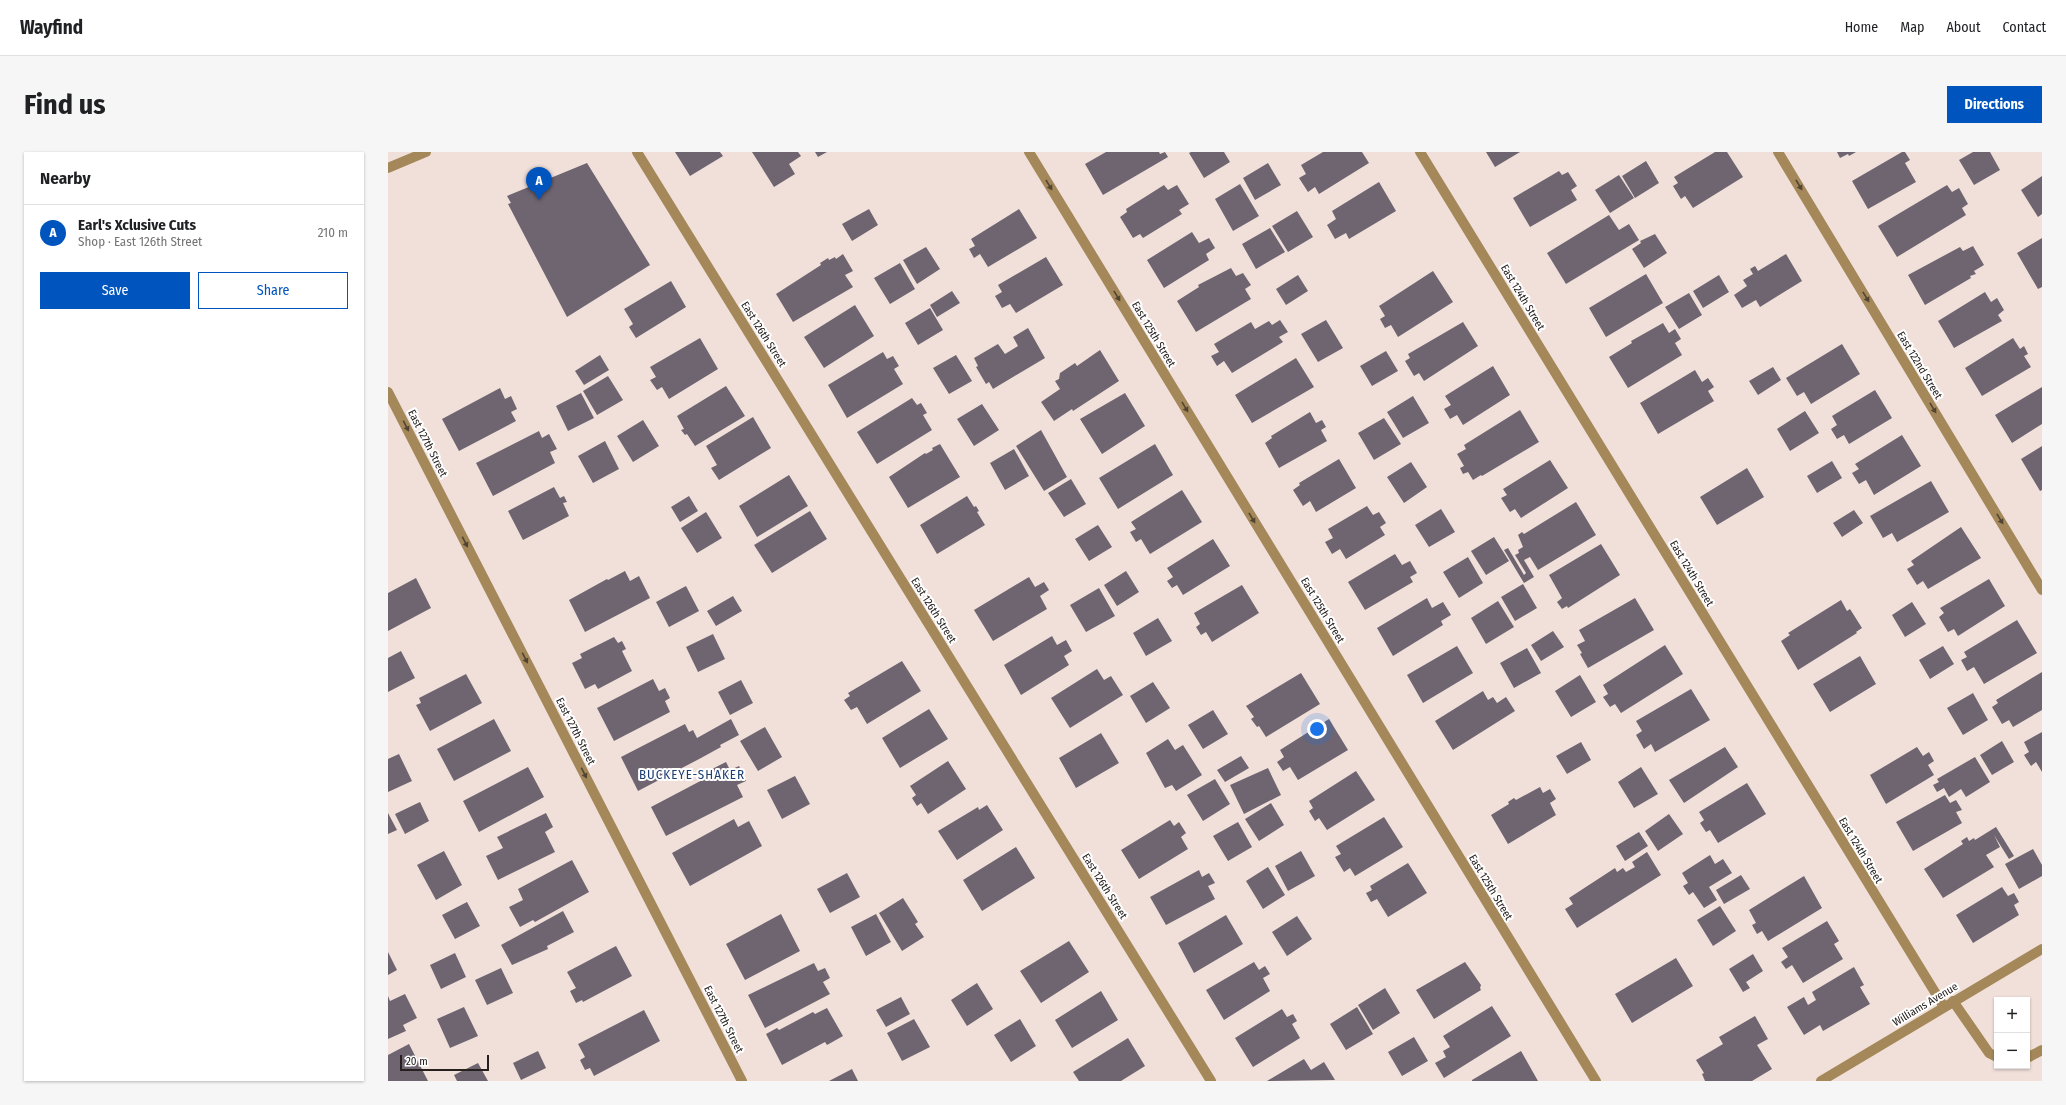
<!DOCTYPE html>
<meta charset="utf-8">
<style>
body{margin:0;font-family:"Fira Sans Condensed",sans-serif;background:#f6f6f6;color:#202124}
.controls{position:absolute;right:12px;bottom:12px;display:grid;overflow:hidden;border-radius:0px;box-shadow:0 1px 3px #0004}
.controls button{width:36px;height:36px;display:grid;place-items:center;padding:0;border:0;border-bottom:1px solid #e0e0e0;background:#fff;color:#202124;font:20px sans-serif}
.scale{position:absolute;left:12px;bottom:10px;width:89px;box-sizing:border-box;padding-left:4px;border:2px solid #26201e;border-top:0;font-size:11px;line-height:14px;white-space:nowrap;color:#26201e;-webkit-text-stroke:3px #fff;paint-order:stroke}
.you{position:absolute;left:929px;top:577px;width:14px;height:14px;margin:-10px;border:3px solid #fff;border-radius:50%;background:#1a73e8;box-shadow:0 0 0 6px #1a73e833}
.badge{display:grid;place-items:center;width:26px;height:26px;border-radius:50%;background:#0054bd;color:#fff;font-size:13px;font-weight:700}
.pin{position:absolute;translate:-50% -33px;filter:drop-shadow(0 1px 2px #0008)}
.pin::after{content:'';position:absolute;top:21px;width:14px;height:12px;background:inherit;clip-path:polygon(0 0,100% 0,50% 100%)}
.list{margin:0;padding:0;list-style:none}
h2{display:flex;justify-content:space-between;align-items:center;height:52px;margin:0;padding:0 16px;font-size:17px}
h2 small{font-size:13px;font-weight:400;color:#757577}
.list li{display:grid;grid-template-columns:26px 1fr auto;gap:12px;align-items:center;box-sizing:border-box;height:56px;padding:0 16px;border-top:1px solid #e0e0e0}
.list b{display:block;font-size:15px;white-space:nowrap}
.list p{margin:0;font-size:13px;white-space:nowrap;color:#757577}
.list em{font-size:13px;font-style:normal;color:#757577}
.actions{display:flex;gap:8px;padding:12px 16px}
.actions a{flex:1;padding:9px 0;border:1px solid #0054bd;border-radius:0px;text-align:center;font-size:14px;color:#0054bd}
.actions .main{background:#0054bd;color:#fff}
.map{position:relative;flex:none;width:1654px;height:929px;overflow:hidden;border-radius:0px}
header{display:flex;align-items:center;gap:24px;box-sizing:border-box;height:56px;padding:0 20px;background:#fff;border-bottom:1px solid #e0e0e0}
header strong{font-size:19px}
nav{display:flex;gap:22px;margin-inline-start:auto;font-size:14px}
.intro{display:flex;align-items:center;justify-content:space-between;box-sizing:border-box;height:96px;padding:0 24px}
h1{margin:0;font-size:28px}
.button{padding:10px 18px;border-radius:0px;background:#0054bd;color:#fff;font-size:14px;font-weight:700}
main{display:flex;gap:24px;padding:0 24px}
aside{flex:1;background:#fff;border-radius:0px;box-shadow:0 1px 3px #0004}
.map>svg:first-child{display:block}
.building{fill:#6e6570}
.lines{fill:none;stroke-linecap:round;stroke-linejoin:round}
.service{stroke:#a48859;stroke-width:10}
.minor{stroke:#a48859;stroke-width:10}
.tertiary{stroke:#a48859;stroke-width:10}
.oneway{fill:#524433}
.labels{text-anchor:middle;stroke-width:4;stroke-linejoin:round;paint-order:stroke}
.street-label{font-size:11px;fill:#26201e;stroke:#fff}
.quarter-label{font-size:13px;letter-spacing:1px;fill:#1c3f74;stroke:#fff}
</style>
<header>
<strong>Wayfind</strong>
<nav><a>Home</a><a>Map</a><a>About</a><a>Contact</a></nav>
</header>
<div class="intro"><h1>Find us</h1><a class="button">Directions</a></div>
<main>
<aside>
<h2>Nearby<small></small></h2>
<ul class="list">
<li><span class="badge">A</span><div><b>Earl's Xclusive Cuts</b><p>Shop · East 126th Street</p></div><em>210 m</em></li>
</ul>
<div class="actions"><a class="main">Save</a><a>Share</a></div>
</aside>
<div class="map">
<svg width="1654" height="929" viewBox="0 0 1654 929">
<rect width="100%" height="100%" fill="#f1e0da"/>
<!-- building -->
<path class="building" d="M287 0H332L335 4 302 24Z
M364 0H410L413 4 401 12 407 22 386 35Z
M427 0H439L430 5Z
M718 0H771L772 2 777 0 780 5 715 43 697 12Z
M803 0H836L842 10 816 26 801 1Z
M935 0H974L981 11 931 42 927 35 920 40 911 26 918 22 913 13Z
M1098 0H1132L1107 15Z
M1327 0H1339L1355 25 1305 56 1297 44 1293 47 1285 34 1290 31 1286 25Z
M1449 0H1468L1461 4 1460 2 1452 6Z
M1514 0H1517L1522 8 1517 11 1528 30 1480 57 1464 29Z
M1585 0H1602L1612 18 1586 33 1571 8Z
M1258 9 1271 31 1247 46 1234 24Z
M199 11 262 113 179 165 120 52 123 51 119 44Z
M880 11 893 33 867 48 855 26Z
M1171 19 1174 23 1180 20 1189 34 1183 38 1189 48 1142 75 1125 46Z
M1231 23 1246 46 1222 61 1207 38Z
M1654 24V62L1650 65 1633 38Z
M991 30 1008 59 961 87 958 81 947 87 939 73 948 67 944 59Z
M852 32 871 64 845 79 827 47Z
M776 33 780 38 789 33 801 52 791 58 794 62 755 86 752 82 745 86 732 65 739 60 738 57Z
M1559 33 1564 40 1571 36 1580 52 1574 56 1578 63 1509 105 1490 74Z
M481 57 490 73 464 89 454 72Z
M631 57 649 86 600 115 592 102 586 106 581 97 587 94 583 87Z
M909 59 925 85 900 100 884 74Z
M1221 63 1231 78 1241 72 1251 88 1178 132 1159 101Z
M882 76 897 100 868 117 854 92Z
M804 80 811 91 821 86 827 96 818 102 821 108 776 136 759 108Z
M1267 82 1279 101 1256 116 1244 97 1253 91 1252 89Z
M1654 86V135L1650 137 1629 101Z
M1585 94 1596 113 1586 119 1588 122 1582 124 1583 126 1537 153 1520 123 1572 95 1575 99Z
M538 95 552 117 529 132 515 108Z
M455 102 465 119 457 123 465 135 405 170 388 142 433 113 432 111 440 106 441 108 447 105 448 107Z
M1398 102 1414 129 1372 155 1368 148 1354 156 1346 143 1359 134 1355 128 1365 122 1362 117 1367 114 1370 119Z
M658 105 675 133 628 161 622 152 614 156 607 144 614 140 610 133Z
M512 111 527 137 502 152 486 126Z
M843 116 848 124 855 121 863 133 857 137 863 147 808 180 789 149 811 135 810 133Z
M1045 119 1065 150 1010 185 1003 173 997 176 992 167 997 164 991 154Z
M1258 122 1275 151 1218 185 1201 156Z
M910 123 920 139 898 153 888 137Z
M1331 123 1341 140 1315 156 1305 139Z
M283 129 298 155 248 186 241 175 245 172 236 157Z
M564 139 572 151 549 165 542 153Z
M1597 140 1603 150 1609 146 1616 158 1610 163 1614 169 1566 196 1550 169Z
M1301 141 1314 163 1291 177 1277 155Z
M467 153 486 184 436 216 416 185Z
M542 156 555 178 530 193 517 171Z
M892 168 900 180 891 185 895 190 844 221 836 209 829 214 823 204 831 200 826 192 863 170 867 177 881 169 884 173Z
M938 168 955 196 930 210 913 182Z
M1075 170 1090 194 1036 229 1031 221 1026 224 1017 209 1022 206 1020 202Z
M1275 171 1281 181 1287 177 1293 187 1287 191 1294 203 1240 236 1221 205 1244 191 1243 189Z
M640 176 657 206 605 237 601 230 598 232 588 215 590 214 586 206 610 192 617 202 630 194 625 185Z
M312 186 330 217 281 247 274 235 269 238 262 228 268 225 262 215Z
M1625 186 1632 197 1636 194 1640 202 1636 204 1643 215 1594 244 1577 216Z
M1454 192 1472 222 1423 252 1416 240 1409 244 1398 226Z
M712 198 731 229 685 259 684 257 666 269 653 250 672 237 667 229 671 227 672 221 687 211 689 214Z
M998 199 1010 219 984 234 972 214Z
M495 200 499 207 505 204 511 214 506 217 515 232 459 266 440 233Z
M212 203 221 218 196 233 187 219Z
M568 203 584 229 561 242 545 216Z
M908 206 926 235 864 271 847 243Z
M1105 214 1122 243 1075 273 1069 263 1062 267 1056 257 1063 253 1057 244Z
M1385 215 1393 228 1370 243 1361 229Z
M1307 218 1314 230 1320 226 1326 235 1320 239 1326 249 1270 282 1252 251Z
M220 224 235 248 209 263 195 239Z
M338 234 357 264 307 294 299 282 297 283 293 278 296 277 289 264Z
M1654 235V272L1624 291 1607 263Z
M112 236 117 247 123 244 129 257 123 260 128 269 71 299 54 267Z
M1487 238 1504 266 1461 292 1456 283 1449 287 1443 277 1449 273 1444 264Z
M193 241 206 266 180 279 168 254Z
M737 241 757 274 714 302 692 267Z
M1025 244 1041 271 1015 286 999 260Z
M524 246 529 253 533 251 539 261 535 263 544 278 489 312 469 280Z
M594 252 611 278 586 294 569 267Z
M1132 258 1151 290 1094 324 1093 323 1085 328 1080 320 1075 322 1072 316 1076 314 1069 302 1078 297 1076 293Z
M1417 259 1431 281 1402 299 1389 277Z
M922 260 928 271 934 268 938 275 933 278 939 289 891 316 877 291 884 286 883 284Z
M365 265 383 296 331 328 323 316 329 313 318 294Z
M996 266 1013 292 986 308 970 281Z
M255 268 271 294 245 310 229 284Z
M653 278 679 325 656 339 628 294Z
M151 279 154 286 161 282 169 297 162 300 167 311 105 344 88 311Z
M1514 283 1533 314 1486 343 1478 328 1471 332 1464 321 1471 317 1467 312Z
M217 289 231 317 205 331 190 304Z
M552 292 572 325 520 356 501 325 537 301 538 302 545 298 544 296Z
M767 292 785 323 730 357 711 326Z
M1654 294V338L1652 339 1633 307Z
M626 297 641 324 617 338 602 311Z
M951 307 968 336 928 360 922 349 915 354 905 338 912 333 911 331Z
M1162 308 1180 336 1133 366 1127 357 1122 360 1113 346 1119 343 1115 337Z
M1444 309 1454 326 1429 341 1419 324Z
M1023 310 1039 335 1016 351 999 325Z
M1359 316 1376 345 1329 373 1312 345Z
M401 323 420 354 369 385 351 354Z
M683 327 698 352 676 365 660 341Z
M1543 329 1561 360 1509 390 1504 381 1495 386 1482 364Z
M166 335 172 346 176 344 179 350 175 351 181 364 135 388 120 359Z
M794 338 814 370 762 402 753 387 748 390 742 380 748 377 743 370Z
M301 344 310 359 292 370 283 355Z
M579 344 586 355 588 354 591 359 589 360 597 373 549 402 532 373Z
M1188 350 1208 383 1150 418 1142 405 1136 408 1146 425 1136 431 1116 398 1120 396 1136 423 1138 421 1127 403 1131 401 1130 398 1135 395 1130 383 1134 380 1136 382Z
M979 354 985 363 991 360 998 371 992 375 997 383 958 407 952 397 944 402 937 390 945 386 940 377Z
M1053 357 1067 380 1041 395 1027 373Z
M1466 358 1475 371 1454 385 1445 371Z
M422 359 439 387 384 421 366 393Z
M318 360 334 386 309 401 293 376Z
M710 373 724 395 701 409 687 387Z
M1573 375 1593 406 1540 437 1535 429 1529 433 1519 417 1526 413 1523 409Z
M1106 385 1121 409 1098 423 1083 399Z
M825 387 842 414 795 443 789 433 784 436 779 429 785 425 779 416Z
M1213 392 1232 423 1180 456 1179 454 1174 457 1169 450 1174 446 1161 423Z
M1007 402 1014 413 1022 409 1029 421 1022 425 1025 430 977 458 960 430Z
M1080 405 1095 431 1071 446 1055 420Z
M237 419 242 429 251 424 262 446 197 480 181 448 219 427 220 428Z
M738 419 751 440 729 454 716 433Z
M641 425 647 435 656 430 661 438 652 444 659 457 605 489 586 458Z
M28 426 43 456 0 479V441Z
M1601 427 1617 454 1570 484 1566 477 1560 480 1551 465 1556 461 1552 456Z
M1135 432 1149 456 1127 469 1113 445Z
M854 433 871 461 824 490 818 480 813 483 808 475 812 472 806 461Z
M298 434 311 459 281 475 268 450Z
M711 436 727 464 698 480 682 453Z
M345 444 354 459 328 474 319 459Z
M1039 446 1044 456 1055 450 1063 463 1053 469 1055 473 1005 504 989 476Z
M1247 446 1266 478 1200 516 1192 502 1194 501 1189 493 1197 489 1191 478Z
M1453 448 1459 459 1462 457 1474 476 1468 480 1469 481 1410 518 1393 489 1402 483 1400 481Z
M1110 449 1126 475 1098 492 1083 466Z
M1524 450 1538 472 1517 485 1504 463Z
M770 466 784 489 758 504 745 481Z
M1629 468 1649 501 1596 532 1586 515 1579 519 1573 508 1579 505 1576 500Z
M1165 479 1176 495 1153 509 1143 493Z
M325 482 337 507 310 520 298 495Z
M664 484 669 493 678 488 684 499 676 504 681 513 633 543 616 513Z
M226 485 230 491 234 489 238 497 234 499 244 519 210 537 207 532 197 537 184 511 194 506 192 502Z
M1277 493 1295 522 1233 561 1227 552 1222 555 1215 545 1220 542 1215 533Z
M1069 494 1085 521 1035 551 1019 523Z
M1555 494 1566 512 1542 527 1531 508Z
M1139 496 1153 521 1126 536 1112 511Z
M13 499 27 526 0 540V506Z
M1472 504 1488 532 1442 560 1425 532Z
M514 509 533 539 479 572 469 555 463 558 456 548 462 544 460 541Z
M709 517 716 528 723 524 735 543 682 576 663 546Z
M1654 520V558L1625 575 1621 568 1614 572 1604 555 1610 551 1608 548Z
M913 521 932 552 878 585 871 574 869 575 863 567 866 565 858 554Z
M78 522 94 551 42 579 28 553 33 551 31 546Z
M1192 523 1208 550 1183 565 1167 539Z
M265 527 271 539 277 536 282 546 277 549 282 560 226 589 209 556Z
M353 528 365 551 342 563 330 540Z
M765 530 782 556 758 571 742 544Z
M1303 537 1322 568 1267 600 1263 592 1256 597 1248 583 1254 579 1248 569Z
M1095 539 1100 548 1105 545 1109 551 1118 545 1127 559 1065 598 1047 569Z
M1585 541 1600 568 1575 583 1559 556Z
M541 557 560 587 512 616 494 586Z
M825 558 840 582 815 597 800 573Z
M106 567 123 599 66 629 49 597Z
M343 567 351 583 332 593 333 595 313 606 250 639 233 605 297 572 301 580 305 578 309 586Z
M941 567 960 598 910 628 902 615 895 619 889 610 896 605 892 598Z
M377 575 394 605 370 619 352 589Z
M1654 580V620L1648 610 1643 614 1636 603 1641 600 1636 590Z
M713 581 731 611 688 636 671 606Z
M780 587 787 598 795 593 814 623 788 639 784 633 777 636 758 601Z
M1614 589 1626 610 1604 623 1592 603Z
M1193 590 1203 608 1179 622 1168 604Z
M1337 595 1350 615 1296 651 1281 628Z
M1529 595 1535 604 1541 600 1546 609 1540 613 1546 623 1498 652 1482 623Z
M11 602 24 629 0 640V607Z
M853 604 861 616 837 630 829 618Z
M1587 605 1602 630 1578 645 1573 637 1561 645 1556 636 1549 640 1545 633 1551 630 1549 627Z
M560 609 578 637 540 662 533 651 529 654 524 646 528 643 522 634Z
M338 610 342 618 351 614 358 629 349 633 355 645 278 684 263 655 320 625 318 620Z
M140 615 156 645 91 680 75 649Z
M1253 615 1270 642 1246 656 1230 630Z
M880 616 893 643 856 662 842 633Z
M968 619 987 648 939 678 931 666 927 669 921 659 925 656 921 649Z
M407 624 422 652 394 667 379 638Z
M827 627 842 652 815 669 799 643Z
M1359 631 1378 662 1330 691 1322 678 1318 680 1312 671 1316 668 1311 660Z
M1152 635 1155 641 1162 637 1168 647 1162 651 1168 663 1120 692 1103 663 1121 652 1120 650 1126 646 1128 648Z
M1557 643 1562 651 1568 648 1574 658 1568 660 1574 671 1525 699 1508 670Z
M32 650 41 669 17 682 7 662Z
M883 651 896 673 871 689 857 667Z
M599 653 615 678 569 708 550 679 590 655 591 658Z
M0 661 9 678 0 682Z
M158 661 165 675 157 680 167 700 110 728 98 704 115 696 109 685Z
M1281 662 1295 682 1270 699 1257 679Z
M996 665 1015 695 967 724 962 716 956 720 947 705 953 702 948 694Z
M346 667 350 675 361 669 374 694 302 734 284 701Z
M782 668 786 674 791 670 798 681 793 685 800 697 751 727 733 698Z
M850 670 864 695 840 709 825 684Z
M1608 675 1626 704 1621 707 1606 683 1612 695 1598 703 1606 715 1555 746 1536 717 1575 692 1573 689 1579 685 1581 689 1586 686 1587 688Z
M1251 680 1260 694 1237 709 1228 694Z
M628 695 647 726 594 759 575 728Z
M1645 697 1654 713V724L1631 737 1617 712Z
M56 699 74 733 48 748 29 713Z
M913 699 927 724 900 739 887 714Z
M1259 700 1273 723 1189 776 1177 757 1185 752 1181 746 1227 716 1229 720 1235 716 1238 720 1247 715 1244 710Z
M1322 703 1327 712 1335 707 1344 721 1321 735 1329 748 1316 756 1305 740 1301 743 1295 734 1300 731 1294 721Z
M184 708 201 740 147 770 145 768 132 775 121 755 135 748 130 737Z
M1020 711 1039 741 1000 765 989 747 983 750 978 741 984 738 982 734Z
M880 715 897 743 875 757 858 729Z
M811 718 814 725 821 721 827 731 820 734 827 747 778 773 762 745Z
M459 721 472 745 442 761 429 737Z
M1353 723 1362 737 1336 752 1328 738Z
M1416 724 1434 756 1380 789 1374 779 1369 782 1364 773 1368 771 1361 758Z
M1614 735 1620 744 1626 741 1631 750 1626 753 1631 763 1585 791 1568 763Z
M515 746 530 770 527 772 536 785 514 799 491 761Z
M79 750 92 774 67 787 54 763Z
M1332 754 1348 779 1325 794 1309 768Z
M175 759 186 780 159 794 160 797 124 813 113 793Z
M393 762 412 799 357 828 338 792Z
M488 762 503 790 478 804 463 775Z
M838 763 855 792 806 821 790 791Z
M909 764 924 787 899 804 884 780Z
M1439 769 1451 789 1446 792 1455 807 1415 831 1404 813 1398 817 1393 810 1400 805 1394 796Z
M681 789 701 820 653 851 632 819Z
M228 794 244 824 195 850 194 848 188 851 182 839 188 836 179 820Z
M0 800 9 818 0 823Z
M67 801 78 825 53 837 42 813Z
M1365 802 1375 819 1358 830 1362 836 1355 840 1341 817Z
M1288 806 1305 834 1244 871 1227 842Z
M866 810 871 818 877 814 882 822 875 826 882 839 836 868 818 838Z
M1077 810 1093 833 1092 836 1093 838 1046 867 1028 838Z
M426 811 430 819 437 816 442 826 435 830 442 842 377 876 360 843Z
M1466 815 1476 833 1472 835 1482 852 1435 879 1432 873 1416 883 1399 855 1416 845 1420 853 1428 848 1424 840Z
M113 816 125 841 99 853 87 828Z
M589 831 605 857 579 874 563 848Z
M997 836 1012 861 985 878 970 853Z
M713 839 730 868 684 896 667 868Z
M17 842 29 866 15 873 18 879 0 887V844L2 849Z
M513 845 522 862 498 875 488 858Z
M1104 854 1123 884 1056 926 1047 911 1058 905 1055 899 1062 895 1055 884Z
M76 855 90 884 62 896 49 867Z
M969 855 985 882 958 898 942 872Z
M439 856 455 884 439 893 437 890 394 913 378 882 389 876 391 878 425 860 427 862Z
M894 857 899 865 905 862 909 869 904 872 912 886 865 915 847 886Z
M256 858 272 889 206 924 202 916 197 918 192 908 197 905 190 892Z
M1367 864 1380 887 1369 893 1384 917 1364 929H1317L1314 922 1316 921 1308 908 1335 892 1331 885Z
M526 867 542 895 514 909 499 881Z
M632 867 648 894 623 910 606 883Z
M1026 885 1040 909 1014 924 1000 900Z
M740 886 757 914 733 929H691L685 920Z
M21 892 40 929H0V903Z
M150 899 158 916 133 928 125 911Z
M1133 899 1150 929H1084V928Z
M916 907 923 918 936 910 947 928 879 929Z
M90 911 100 929H69L66 923Z
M464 917 470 929H441Z"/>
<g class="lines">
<!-- service -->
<path class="service" d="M1565 849 1601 901 1609 905
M1639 906 1654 898"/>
<!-- minor -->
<path class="minor" d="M249 0 823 929
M641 0 1208 929
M1032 0 1556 855
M1390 0 1654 438
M0 240 354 929
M1433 929 1654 797"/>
<!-- tertiary -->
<path class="tertiary" d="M0 16 38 0"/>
</g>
<!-- one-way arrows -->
<defs><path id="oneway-solid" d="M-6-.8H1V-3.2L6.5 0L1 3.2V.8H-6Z"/></defs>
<g class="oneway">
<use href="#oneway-solid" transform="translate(661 33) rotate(59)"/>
<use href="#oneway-solid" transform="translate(1411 33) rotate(59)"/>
<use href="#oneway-solid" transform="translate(729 144) rotate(59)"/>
<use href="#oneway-solid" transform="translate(1478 145) rotate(59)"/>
<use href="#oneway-solid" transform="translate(797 255) rotate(59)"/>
<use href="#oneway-solid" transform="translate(1545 256) rotate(59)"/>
<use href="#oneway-solid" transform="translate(18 274) rotate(63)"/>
<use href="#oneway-solid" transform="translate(864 366) rotate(59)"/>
<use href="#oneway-solid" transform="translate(1612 367) rotate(59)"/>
<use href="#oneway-solid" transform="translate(77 390) rotate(63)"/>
<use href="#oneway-solid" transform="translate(137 506) rotate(63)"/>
<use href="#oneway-solid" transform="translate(196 621) rotate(63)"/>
</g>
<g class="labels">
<!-- street labels -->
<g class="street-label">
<text transform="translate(1135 145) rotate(59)" y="4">East 124th Street</text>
<text transform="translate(376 182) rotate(58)" y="4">East 126th Street</text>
<text transform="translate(766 182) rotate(59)" y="4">East 125th Street</text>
<text transform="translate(1532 213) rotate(59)" y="4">East 122nd Street</text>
<text transform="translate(40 291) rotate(63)" y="4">East 127th Street</text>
<text transform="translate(1304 421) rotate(59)" y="4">East 124th Street</text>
<text transform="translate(546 458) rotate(58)" y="4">East 126th Street</text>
<text transform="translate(935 458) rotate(59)" y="4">East 125th Street</text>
<text transform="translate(188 579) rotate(63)" y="4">East 127th Street</text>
<text transform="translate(1473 698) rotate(59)" y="4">East 124th Street</text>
<text transform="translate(717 734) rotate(58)" y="4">East 126th Street</text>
<text transform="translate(1103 735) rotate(59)" y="4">East 125th Street</text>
<text transform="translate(1537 852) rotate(-31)" y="4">Williams Avenue</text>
<text transform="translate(336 867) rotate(63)" y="4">East 127th Street</text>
</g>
<!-- quarter labels -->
<g class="quarter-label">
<text x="304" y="627">BUCKEYE-SHAKER</text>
</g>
</g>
</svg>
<div class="controls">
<button>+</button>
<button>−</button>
</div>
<div class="scale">20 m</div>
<div class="you"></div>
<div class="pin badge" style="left:151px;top:48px">A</div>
</div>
</main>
